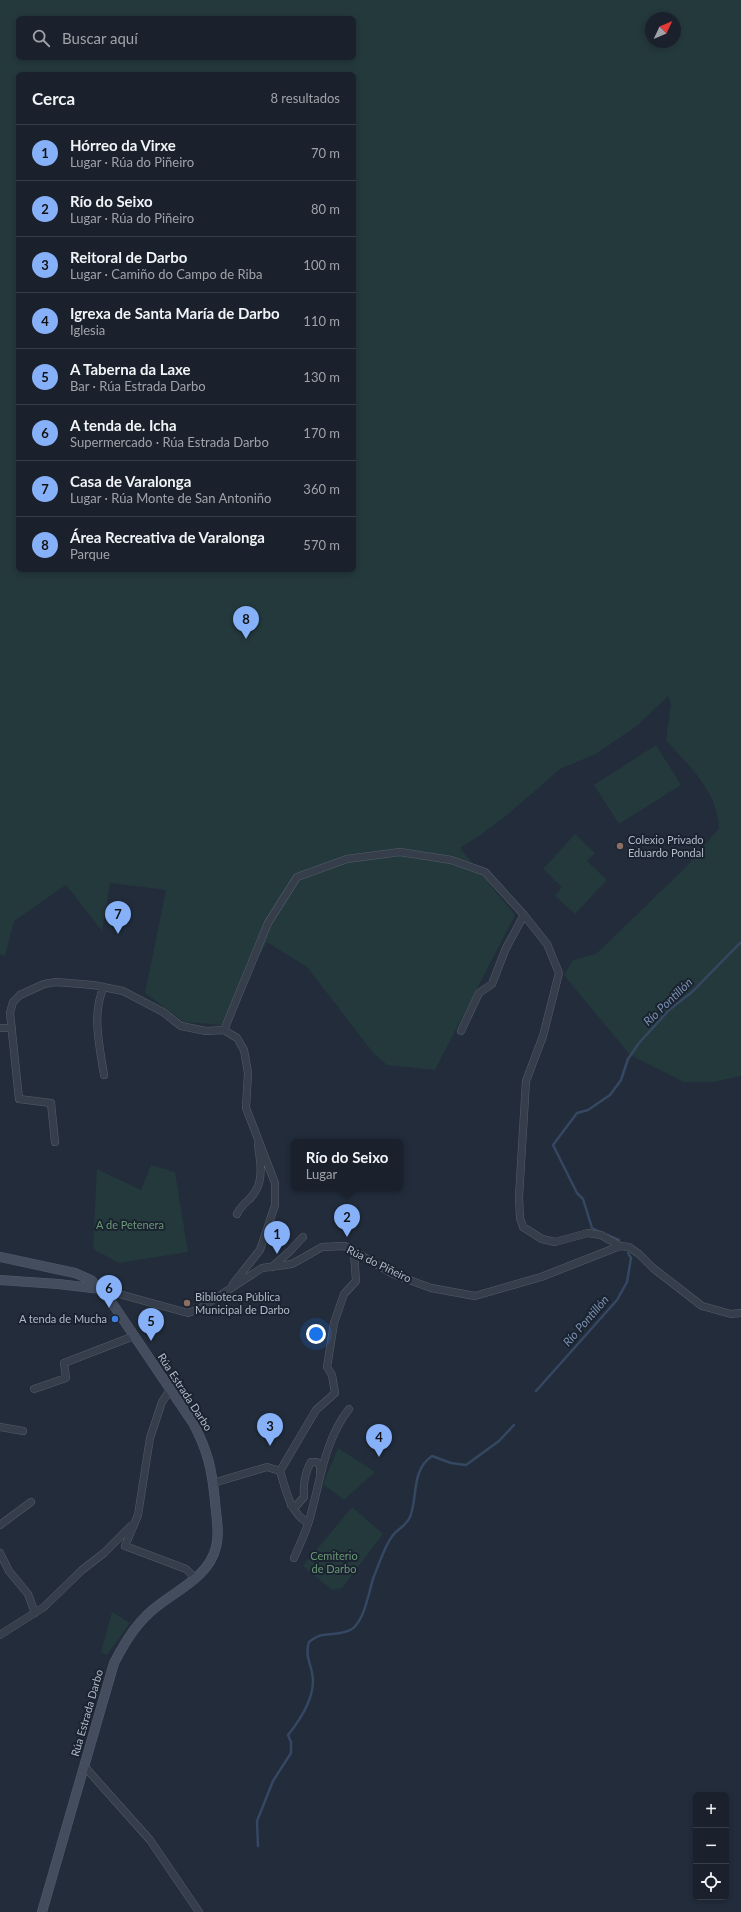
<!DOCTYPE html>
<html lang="es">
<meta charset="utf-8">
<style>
body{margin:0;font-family:Lato,sans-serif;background:#272e38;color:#f1f3f6}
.controls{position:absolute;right:12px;bottom:12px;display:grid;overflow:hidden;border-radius:6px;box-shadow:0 2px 6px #0003}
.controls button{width:36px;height:36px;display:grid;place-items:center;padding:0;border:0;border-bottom:1px solid #383e48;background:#1a212c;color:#f1f3f6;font:20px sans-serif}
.compass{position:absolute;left:645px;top:12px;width:36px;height:36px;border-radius:50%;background:#1a212c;box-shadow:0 2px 6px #0003;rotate:46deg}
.you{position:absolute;left:316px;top:1334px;width:14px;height:14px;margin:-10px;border:3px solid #fff;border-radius:50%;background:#1a73e8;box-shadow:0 0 0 6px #1a73e833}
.badge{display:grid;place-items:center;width:26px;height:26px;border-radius:50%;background:#86b0f7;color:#111;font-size:13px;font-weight:700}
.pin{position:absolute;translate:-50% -33px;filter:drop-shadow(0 1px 2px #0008)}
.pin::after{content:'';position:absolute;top:21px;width:14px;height:12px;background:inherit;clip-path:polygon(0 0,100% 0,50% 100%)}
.popup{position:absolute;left:291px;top:1139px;width:112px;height:52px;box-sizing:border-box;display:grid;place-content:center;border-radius:6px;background:#1a212c;filter:drop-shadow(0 1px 3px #0005);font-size:13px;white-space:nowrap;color:#9fa3a9}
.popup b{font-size:15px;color:#f1f3f6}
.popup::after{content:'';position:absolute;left:50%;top:100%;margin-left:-8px;border:8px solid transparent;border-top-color:#1a212c}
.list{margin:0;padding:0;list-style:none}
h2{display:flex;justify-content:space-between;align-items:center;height:52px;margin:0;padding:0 16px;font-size:17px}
h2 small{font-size:13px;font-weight:400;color:#9fa3a9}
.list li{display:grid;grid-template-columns:26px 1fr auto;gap:12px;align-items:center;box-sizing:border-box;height:56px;padding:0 16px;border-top:1px solid #383e48}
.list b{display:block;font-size:15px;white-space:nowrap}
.list p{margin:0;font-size:13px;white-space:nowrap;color:#9fa3a9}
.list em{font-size:13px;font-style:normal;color:#9fa3a9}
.icon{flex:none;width:22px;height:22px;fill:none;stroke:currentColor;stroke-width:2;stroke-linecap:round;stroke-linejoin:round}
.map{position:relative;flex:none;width:741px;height:1912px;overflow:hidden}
.search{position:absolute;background:#1a212c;box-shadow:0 2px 6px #0003;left:16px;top:16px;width:340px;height:44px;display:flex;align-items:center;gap:10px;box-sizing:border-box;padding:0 14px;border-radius:6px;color:#9fa3a9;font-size:15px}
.panel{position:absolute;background:#1a212c;box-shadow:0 2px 6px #0003;left:16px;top:72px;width:340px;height:500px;border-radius:6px}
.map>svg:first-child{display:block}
.green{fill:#24393c;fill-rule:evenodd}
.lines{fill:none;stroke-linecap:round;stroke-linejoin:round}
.stream{stroke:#364762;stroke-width:2.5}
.street-casing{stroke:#545c69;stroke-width:8}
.secondary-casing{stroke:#545c69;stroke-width:10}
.street{stroke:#363e4b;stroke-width:7}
.secondary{stroke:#444d5e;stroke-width:9}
.education-dot{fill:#8d6e63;stroke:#1b2330;stroke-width:1.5}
.shop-dot{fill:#3f7fe0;stroke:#1b2330;stroke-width:1.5}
.labels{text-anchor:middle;stroke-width:4;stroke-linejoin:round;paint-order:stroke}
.poi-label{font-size:11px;fill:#b1b9c7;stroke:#1b2330;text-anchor:start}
.park-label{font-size:11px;fill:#689874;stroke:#1b2330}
.street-label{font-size:11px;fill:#b1b9c7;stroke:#1b2330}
.water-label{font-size:12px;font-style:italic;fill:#798faf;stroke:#1b2330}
</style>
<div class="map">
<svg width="741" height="1912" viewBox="0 0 741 1912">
<rect width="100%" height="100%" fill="#222c3b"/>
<!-- green -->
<path class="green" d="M0 0H741V1076L713 1082H684L630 1055 564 975 573 960 596 954 688 865 719 828C718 792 689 766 666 740L671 704 668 696 638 725 596 754 560 769 506 816 479 836 460 848 515 915 435 1070 387 1065 374 1054 307 967 267 942 221 1025 184 1022 145 993 166 890 110 883 102 931 66 885 14 921 5 956 0 954ZM18 18H354V58H18ZM651 18H675V42H651ZM18 74H354V570H18Z
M656 745 681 785 619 824 594 785Z
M575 834 595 853 587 861 607 880 575 914 555 896 562 887 543 869Z
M151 1165 175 1172 188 1252 119 1263 93 1249 97 1169 141 1190Z
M338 1448 375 1472 344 1500 323 1484Z
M352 1507 383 1534 342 1588 332 1590 303 1566Z
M112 1612 130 1623 107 1655 101 1652Z"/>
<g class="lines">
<!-- stream -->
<path class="stream" d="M600 1232 592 1228 583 1199 577 1193 553 1145 577 1113 588 1110 610 1095 621 1080 628 1059 639 1043 669 1010 692 992 741 942
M607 1235 619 1240
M536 1391 617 1300 627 1282 631 1258 628 1253
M258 1846 257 1821 273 1781 291 1753V1742L288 1735C300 1720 313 1701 313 1681 313 1666 304 1658 309 1642 313 1639 318 1635 323 1635 333 1633 342 1635 352 1629 365 1620 369 1590 374 1576 380 1562 384 1547 393 1535 399 1528 406 1526 410 1517 418 1497 411 1470 432 1456L451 1463 466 1465 499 1441 514 1425"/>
<defs>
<path id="street" d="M0 1028H12
M224 1030 268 923 297 877 347 859 400 852 451 860 485 872 524 915 547 944 559 973 543 1036 526 1081 519 1197 520 1218 523 1227 542 1239 555 1242 588 1233 601 1235 620 1246
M224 1030 237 1038 244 1050 248 1073 246 1108 275 1183V1205L260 1250 233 1284
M461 1031 479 993 492 984 506 948 524 915
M104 1075C100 1048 91 1013 104 987
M55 1142 51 1103 19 1099 10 1013 13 1002 20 995 44 984 56 982 93 985 123 991 163 1012 181 1026 206 1031 224 1030
M237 1214C242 1203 250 1201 255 1192 264 1179 260 1159 258 1145
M272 1267 290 1251 303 1237
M101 1289 188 1313 199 1309 262 1268 292 1264 322 1247 345 1246 393 1274 431 1288 475 1296 541 1277 620 1246 629 1247 639 1254 653 1268 702 1306 731 1314 741 1313
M34 1389 66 1378 64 1363 134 1336
M170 1390 162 1402 150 1438 138 1515 125 1546 186 1569 195 1578
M0 1427 23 1431
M280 1471 316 1410 335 1393 332 1375 327 1367 334 1323 344 1294 356 1281 354 1252
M280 1471C286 1490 290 1513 308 1523
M213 1483 267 1467 280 1471
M291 1505H297L304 1497C303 1486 305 1472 311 1462H317L320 1466V1474
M0 1525 31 1502
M0 1553 9 1571 28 1594 35 1613
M294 1558C299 1546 305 1534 309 1521 320 1484 324 1440 349 1409
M0 1635 44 1607 82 1570 104 1553 131 1526
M84 1766 150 1840 199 1912"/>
<path id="secondary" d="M0 1257 75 1273 91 1280 110 1300 193 1423C208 1451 212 1470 215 1501 216 1516 220 1532 216 1547 208 1581 168 1593 146 1616 132 1630 123 1646 114 1663L42 1912
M0 1280 58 1284 101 1289"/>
</defs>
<!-- street casing -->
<use href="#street" class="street-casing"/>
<!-- secondary casing -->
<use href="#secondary" class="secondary-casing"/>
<!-- street -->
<use href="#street" class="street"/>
<!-- secondary -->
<use href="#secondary" class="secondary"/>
</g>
<!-- markers -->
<g class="education-dot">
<circle cx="620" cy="846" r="4"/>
<circle cx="187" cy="1303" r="4"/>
</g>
<circle class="shop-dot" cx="115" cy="1319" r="4"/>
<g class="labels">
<!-- poi labels -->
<g class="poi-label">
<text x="628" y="844">Colexio Privado<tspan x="628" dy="13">Eduardo Pondal</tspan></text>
<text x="195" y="1301">Biblioteca Pública<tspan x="195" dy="13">Municipal de Darbo</tspan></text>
<text x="107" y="1323" text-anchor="end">A tenda de Mucha</text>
</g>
<!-- park labels -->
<g class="park-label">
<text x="130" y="1229">A de Petenera</text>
<text x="334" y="1560">Cemiterio<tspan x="334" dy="13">de Darbo</tspan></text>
</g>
<!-- street labels -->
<g class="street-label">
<text transform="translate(379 1264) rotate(26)" y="4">Rúa do Piñeiro</text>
<text transform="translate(185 1392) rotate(57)" y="4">Rúa Estrada Darbo</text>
<text transform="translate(87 1713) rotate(-74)" y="4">Rúa Estrada Darbo</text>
</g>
<!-- water labels -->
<g class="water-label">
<text transform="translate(668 1002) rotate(-44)" y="4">Río Pontillón</text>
<text transform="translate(586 1321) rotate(-49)" y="4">Río Pontillón</text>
</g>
</g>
</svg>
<div class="controls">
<button>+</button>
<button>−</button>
<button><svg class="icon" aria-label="locate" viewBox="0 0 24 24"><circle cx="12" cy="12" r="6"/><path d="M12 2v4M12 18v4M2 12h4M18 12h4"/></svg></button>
</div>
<svg class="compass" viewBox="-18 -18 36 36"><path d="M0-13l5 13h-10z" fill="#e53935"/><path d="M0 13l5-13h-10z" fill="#9fa3a9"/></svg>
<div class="you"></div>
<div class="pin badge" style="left:277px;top:1254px">1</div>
<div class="pin badge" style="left:347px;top:1237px">2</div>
<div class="popup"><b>Río do Seixo</b>Lugar</div>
<div class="pin badge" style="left:270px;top:1446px">3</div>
<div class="pin badge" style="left:379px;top:1457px">4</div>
<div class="pin badge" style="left:151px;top:1341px">5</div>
<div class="pin badge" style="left:109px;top:1308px">6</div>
<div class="pin badge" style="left:118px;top:934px">7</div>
<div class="pin badge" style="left:246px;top:639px">8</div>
<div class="search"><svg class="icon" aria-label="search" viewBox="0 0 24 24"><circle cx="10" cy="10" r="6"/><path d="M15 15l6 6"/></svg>Buscar aquí</div>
<section class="panel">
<h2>Cerca<small>8 resultados</small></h2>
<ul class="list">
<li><span class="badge">1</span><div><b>Hórreo da Virxe</b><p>Lugar · Rúa do Piñeiro</p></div><em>70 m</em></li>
<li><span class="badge">2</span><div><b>Río do Seixo</b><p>Lugar · Rúa do Piñeiro</p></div><em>80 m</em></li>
<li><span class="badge">3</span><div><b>Reitoral de Darbo</b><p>Lugar · Camiño do Campo de Riba</p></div><em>100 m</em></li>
<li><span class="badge">4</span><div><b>Igrexa de Santa María de Darbo</b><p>Iglesia</p></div><em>110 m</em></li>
<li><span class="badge">5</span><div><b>A Taberna da Laxe</b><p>Bar · Rúa Estrada Darbo</p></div><em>130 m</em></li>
<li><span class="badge">6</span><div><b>A tenda de. Icha</b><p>Supermercado · Rúa Estrada Darbo</p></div><em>170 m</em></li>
<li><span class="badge">7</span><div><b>Casa de Varalonga</b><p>Lugar · Rúa Monte de San Antoniño</p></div><em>360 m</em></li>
<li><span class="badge">8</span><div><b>Área Recreativa de Varalonga</b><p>Parque</p></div><em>570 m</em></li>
</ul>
</section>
</div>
